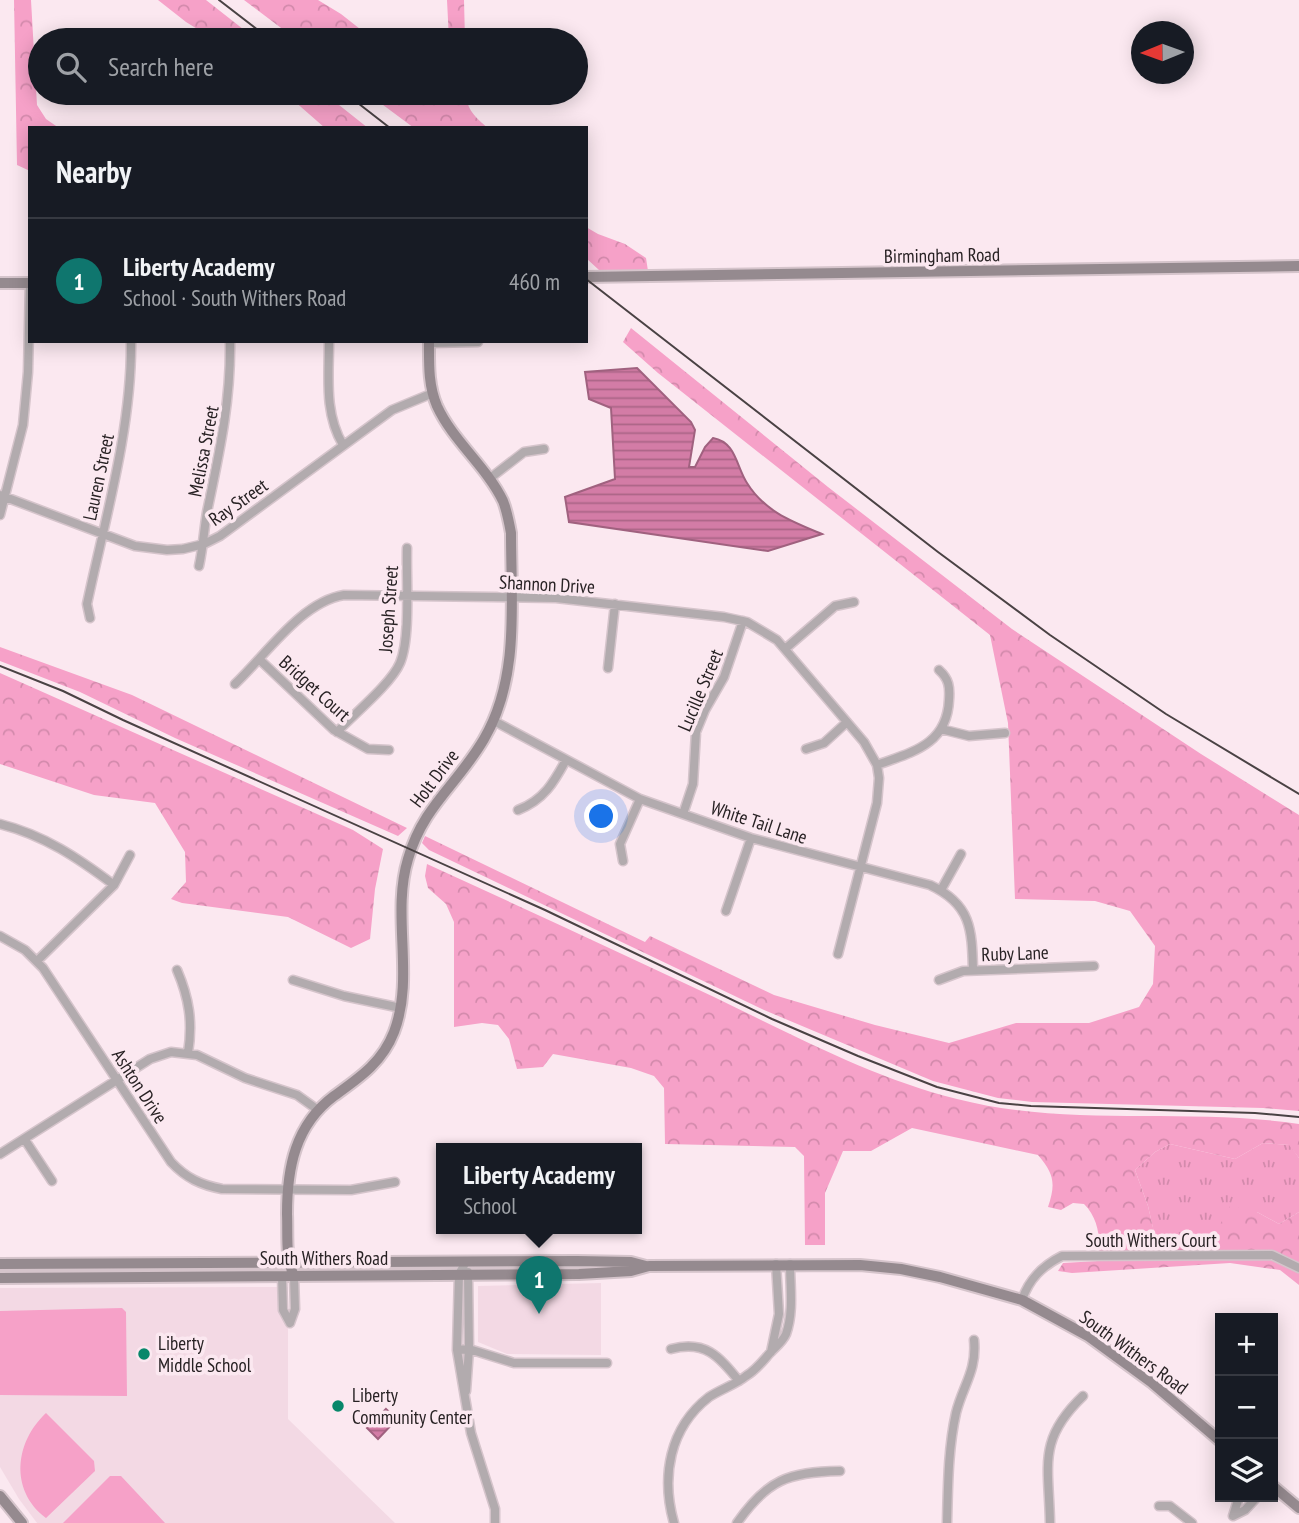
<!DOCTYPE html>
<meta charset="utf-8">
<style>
body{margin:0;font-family:"PT Sans Narrow",sans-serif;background:#20242c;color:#f1f3f6}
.controls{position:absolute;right:21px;bottom:21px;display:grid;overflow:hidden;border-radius:0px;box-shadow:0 4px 18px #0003}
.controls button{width:63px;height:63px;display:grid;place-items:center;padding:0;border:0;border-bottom:2px solid #363941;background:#171b24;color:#f1f3f6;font:35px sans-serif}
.compass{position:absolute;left:1131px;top:21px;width:63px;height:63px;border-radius:50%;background:#171b24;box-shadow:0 4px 18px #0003;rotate:269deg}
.you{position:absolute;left:602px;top:817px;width:24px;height:24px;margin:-18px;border:5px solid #fff;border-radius:50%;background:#1a73e8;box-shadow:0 0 0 10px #1a73e833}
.badge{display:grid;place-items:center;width:46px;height:46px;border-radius:50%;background:#0f766e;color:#fff;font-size:23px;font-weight:700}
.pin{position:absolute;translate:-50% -58px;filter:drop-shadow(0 2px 4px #0008)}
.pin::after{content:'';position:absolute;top:37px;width:24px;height:21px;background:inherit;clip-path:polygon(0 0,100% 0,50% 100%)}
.popup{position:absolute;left:436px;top:1143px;width:206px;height:91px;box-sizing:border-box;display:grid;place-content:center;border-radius:0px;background:#171b24;filter:drop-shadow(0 2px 5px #0005);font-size:23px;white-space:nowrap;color:#9ea1a6}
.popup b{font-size:26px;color:#f1f3f6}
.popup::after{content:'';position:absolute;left:50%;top:100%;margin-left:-14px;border:14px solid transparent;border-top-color:#171b24}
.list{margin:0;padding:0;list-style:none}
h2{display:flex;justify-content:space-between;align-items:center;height:91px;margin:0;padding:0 28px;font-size:30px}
h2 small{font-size:23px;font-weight:400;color:#9ea1a6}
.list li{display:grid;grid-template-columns:46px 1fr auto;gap:21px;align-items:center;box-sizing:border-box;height:126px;padding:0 28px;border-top:2px solid #363941}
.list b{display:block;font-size:26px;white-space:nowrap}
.list p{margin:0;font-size:23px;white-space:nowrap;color:#9ea1a6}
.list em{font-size:23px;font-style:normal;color:#9ea1a6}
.icon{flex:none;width:38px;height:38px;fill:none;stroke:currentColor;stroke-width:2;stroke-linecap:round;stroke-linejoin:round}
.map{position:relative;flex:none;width:1299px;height:1523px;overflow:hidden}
.search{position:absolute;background:#171b24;box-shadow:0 4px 18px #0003;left:28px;top:28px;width:560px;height:77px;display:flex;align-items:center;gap:18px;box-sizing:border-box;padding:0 24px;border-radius:38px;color:#9ea1a6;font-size:26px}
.panel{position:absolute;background:#171b24;box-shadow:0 4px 18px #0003;left:28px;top:126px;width:560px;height:217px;border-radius:0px}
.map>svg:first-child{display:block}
.built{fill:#f3d9e4}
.grass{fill:url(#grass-tufts)}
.forest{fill:url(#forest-crowns)}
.pitch{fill:#f6a1c8}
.water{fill:url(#water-rules);stroke:#a0617f;stroke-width:2}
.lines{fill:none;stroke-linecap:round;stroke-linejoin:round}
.street-casing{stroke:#d5c4cb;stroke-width:11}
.secondary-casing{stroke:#d5c4cb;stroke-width:14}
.street{stroke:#b2abae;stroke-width:8}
.secondary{stroke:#958a8f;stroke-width:10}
.rail{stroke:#4a4244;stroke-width:2}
.poi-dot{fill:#07876a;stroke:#fbe8f0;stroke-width:2.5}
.labels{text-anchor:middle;stroke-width:7;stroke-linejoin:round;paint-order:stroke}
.street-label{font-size:19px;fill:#282224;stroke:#fbe8f0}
.poi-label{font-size:19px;fill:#282224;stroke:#fbe8f0;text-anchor:start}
</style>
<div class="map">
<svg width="1299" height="1523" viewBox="0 0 1299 1523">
<defs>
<pattern id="grass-tufts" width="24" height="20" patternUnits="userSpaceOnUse" patternTransform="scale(1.75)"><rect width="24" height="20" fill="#f6a1c8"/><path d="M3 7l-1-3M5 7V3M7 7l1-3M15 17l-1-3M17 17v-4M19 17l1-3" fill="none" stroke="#d38aac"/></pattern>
<pattern id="forest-crowns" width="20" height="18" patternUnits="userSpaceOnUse" patternTransform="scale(1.75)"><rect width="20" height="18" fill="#f6a1c8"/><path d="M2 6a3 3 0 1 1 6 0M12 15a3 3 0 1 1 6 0" fill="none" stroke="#d38aac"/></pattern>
<pattern id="water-rules" width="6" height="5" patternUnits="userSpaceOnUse" patternTransform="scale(1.75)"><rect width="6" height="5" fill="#d37ca6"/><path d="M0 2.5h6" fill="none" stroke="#ab6587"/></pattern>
</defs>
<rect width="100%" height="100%" fill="#fbe8f0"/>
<!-- built -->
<path class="built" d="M601 1283V1355L507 1354 478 1342V1286Z
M288 1287V1419L395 1523H37L19 1499 0 1467V1288Z"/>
<!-- grass -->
<path class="grass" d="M1263 1143 1290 1145 1299 1158V1212L1279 1224 1257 1212 1214 1236 1157 1246 1148 1206 1135 1170 1155 1152 1170 1144 1235 1159Z"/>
<!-- forest -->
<path class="forest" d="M14 0H31L37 105 46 119 59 128H30V171L17 165Z
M158 0H206L257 40H215L186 22Z
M244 0H318L341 14 374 40H297Z
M447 0H464L465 40H449Z
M285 93H324L368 128H325Z
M367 93H466C466 109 476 118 488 128H414Z
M586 227 598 234 625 244 646 258 648 271 599 270 586 258Z
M631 328 828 487 1012 629 1201 754 1299 815V1111L1263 1108 1032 1102 998 1098 933 1081 764 1010 429 850 422 843 425 836 645 942 650 936 774 995 875 1025 949 1043 1016 1023H1089L1139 1007 1153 984 1155 946 1130 911 1095 901 1015 899 1008 723 990 635 658 373 623 342Z
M0 647 132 695 407 828 398 836 175 738 80 692 0 661Z
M0 673 353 830 383 849 375 889 370 939 351 948 288 917 182 903 171 899 186 882 185 852 155 803 94 795 0 764Z
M427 864C523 908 619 952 714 997 793 1035 873 1078 957 1099 1069 1128 1186 1107 1299 1124V1158L1289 1145 1263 1143 1235 1159 1170 1144 1155 1152 1135 1170 1148 1206 1157 1245 1214 1236 1230 1206 1257 1212 1279 1224 1299 1212V1285L1280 1270 1230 1263 1072 1273 1058 1271 1063 1263 1098 1261C1101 1240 1099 1219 1084 1204L1073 1203 1061 1210 1048 1207C1056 1183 1054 1174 1038 1155L912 1128 871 1151H843L825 1193V1245H805L804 1156 795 1147 665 1144 664 1088 654 1076 631 1068 553 1054 543 1067 517 1069 509 1039 498 1025 482 1023 454 1027V922L446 904 428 888 425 876Z"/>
<!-- pitch -->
<path class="pitch" d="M122 1308 126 1312 127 1396 0 1395V1311Z
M46 1413 94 1461 95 1471 46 1518C9 1490 15 1442 46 1413Z
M110 1476H121L165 1523H63Z"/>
<!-- water -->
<path class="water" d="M637 368 691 422 695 430 689 467H695L705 447 713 438C736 442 736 466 747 483 765 512 793 522 822 534L768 551 569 522 565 497 615 479 611 408 589 399 585 372Z
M386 1409 397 1419 378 1439 367 1428Z"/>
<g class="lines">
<defs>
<path id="street" d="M329 341C329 377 324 413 343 445
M429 343 478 342
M489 479 524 452 544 449
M0 495 135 546 167 550 183 549 204 544 220 536 392 410 433 393
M0 515 23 425 28 372 30 283
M199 566C203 548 204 530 207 512 219 454 231 402 230 341
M90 618 87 604C105 519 132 428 131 341
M785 649 835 606 854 602
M260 660 334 730 368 749 389 750
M608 668 615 604
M235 684C266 655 301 602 344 595L556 598 724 617 747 622 777 640 864 742 877 765 879 778 877 803 838 954
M494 721 640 799 751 838 930 885C971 904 972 929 973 970
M941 729 969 736 1005 733
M337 732C354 714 391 684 400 663 411 637 406 578 407 548
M806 749 824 743 847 722
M877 765C912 752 947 745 949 700 950 687 949 679 939 670
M518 810C544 800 554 782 566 760
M683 814 693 784 696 732 705 710 724 677 743 621
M0 824C44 835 78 858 114 885
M623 861 620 844 640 799
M941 890 961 854
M726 911 751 838
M0 936 25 950 43 968 171 1162C186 1178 201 1185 222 1189L351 1190 395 1182
M37 961 114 885 130 855
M177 970C189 998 193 1022 188 1053
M293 980 344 996 401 1008
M939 980 963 971 1094 966
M25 1140 52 1181
M0 1154 150 1059 171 1052 197 1055 245 1078 297 1095 318 1110
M466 1262 459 1274 457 1350 471 1433 495 1509V1523
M282 1276 283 1310 290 1323
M1022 1300C1029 1279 1042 1266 1062 1256L1272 1255 1299 1268
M290 1323 295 1309 294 1276
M671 1349C705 1340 719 1356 739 1381
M457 1350 469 1349 514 1363H607
M771 1352 779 1314 776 1264
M466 1391 469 1349 468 1272
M1239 1497 1233 1516 1245 1510 1257 1497
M1159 1506H1170L1192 1523
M674 1523C661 1477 669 1428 709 1397 721 1389 735 1385 746 1376 756 1370 762 1362 769 1354 775 1347 782 1343 786 1334 794 1312 790 1286 790 1264
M737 1523C767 1480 788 1472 840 1471
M947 1523C948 1486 948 1449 956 1413 963 1385 977 1371 974 1340
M1050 1523C1049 1465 1037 1440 1083 1396"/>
<path id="secondary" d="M586 277 1299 266
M0 283H30
M0 1264 577 1261 631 1262 646 1266
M294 1276C285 1257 288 1235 287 1214 287 1168 295 1125 334 1096 359 1078 382 1063 394 1032 415 977 391 915 408 859 423 806 458 784 484 739 520 678 511 602 511 533 509 522 507 511 503 501 486 466 453 441 437 406 428 385 429 363 429 341
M0 1278 579 1274 631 1271 649 1266 860 1265 901 1269 940 1277 1022 1300 1088 1336 1151 1382 1220 1441
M1273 1486 1299 1508
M0 1496 22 1523"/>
</defs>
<!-- street casing -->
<use href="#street" class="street-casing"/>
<!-- secondary casing -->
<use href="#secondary" class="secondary-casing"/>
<!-- street -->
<use href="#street" class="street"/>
<!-- secondary -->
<use href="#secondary" class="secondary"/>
<!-- rail -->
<path class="rail" d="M219 0 271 40
M345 93 390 128
M586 279 938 552 1050 635 1166 714 1299 794
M0 666 63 691 123 720 545 910 772 1019 858 1056 937 1087 999 1103 1031 1106 1255 1113 1299 1117"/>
</g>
<!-- markers -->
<g class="poi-dot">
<circle cx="144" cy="1354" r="7"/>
<circle cx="338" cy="1406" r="7"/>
</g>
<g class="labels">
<!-- street labels -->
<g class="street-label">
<text transform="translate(942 255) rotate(-1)" y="7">Birmingham Road</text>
<text transform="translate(203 451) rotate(-79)" y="7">Melissa Street</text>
<text transform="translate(98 477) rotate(-78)" y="7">Lauren Street</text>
<text transform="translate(238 502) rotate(-35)" y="7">Ray Street</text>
<text transform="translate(547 584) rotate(3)" y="7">Shannon Drive</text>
<text transform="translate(388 609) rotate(-86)" y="7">Joseph Street</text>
<text transform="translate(315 688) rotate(42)" y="7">Bridget Court</text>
<text transform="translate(700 690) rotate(-67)" y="7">Lucille Street</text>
<text transform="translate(434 778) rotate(-53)" y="7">Holt Drive</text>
<text transform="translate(759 822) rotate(18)" y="7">White Tail Lane</text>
<text transform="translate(1015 953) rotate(-2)" y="7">Ruby Lane</text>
<text transform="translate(140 1086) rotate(57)" y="7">Ashton Drive</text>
<text x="1151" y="1247">South Withers Court</text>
<text x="324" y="1265">South Withers Road</text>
<text transform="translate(1134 1352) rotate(36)" y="7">South Withers Road</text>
</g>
<!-- poi labels -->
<g class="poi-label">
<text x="158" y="1350">Liberty<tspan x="158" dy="22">Middle School</tspan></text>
<text x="352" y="1402">Liberty<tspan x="352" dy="22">Community Center</tspan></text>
</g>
</g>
</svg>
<div class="controls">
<button>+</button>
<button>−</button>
<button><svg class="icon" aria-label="layers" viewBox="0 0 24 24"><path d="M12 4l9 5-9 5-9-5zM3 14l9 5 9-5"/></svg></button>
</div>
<svg class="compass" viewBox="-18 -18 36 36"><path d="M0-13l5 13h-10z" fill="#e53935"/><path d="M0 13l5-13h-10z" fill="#9ea1a6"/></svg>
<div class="you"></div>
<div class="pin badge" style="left:539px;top:1314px">1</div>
<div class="popup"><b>Liberty Academy</b>School</div>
<div class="search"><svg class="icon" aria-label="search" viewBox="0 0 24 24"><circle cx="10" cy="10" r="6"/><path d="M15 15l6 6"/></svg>Search here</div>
<section class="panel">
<h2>Nearby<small></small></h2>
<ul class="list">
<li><span class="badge">1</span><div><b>Liberty Academy</b><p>School · South Withers Road</p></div><em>460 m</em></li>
</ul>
</section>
</div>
